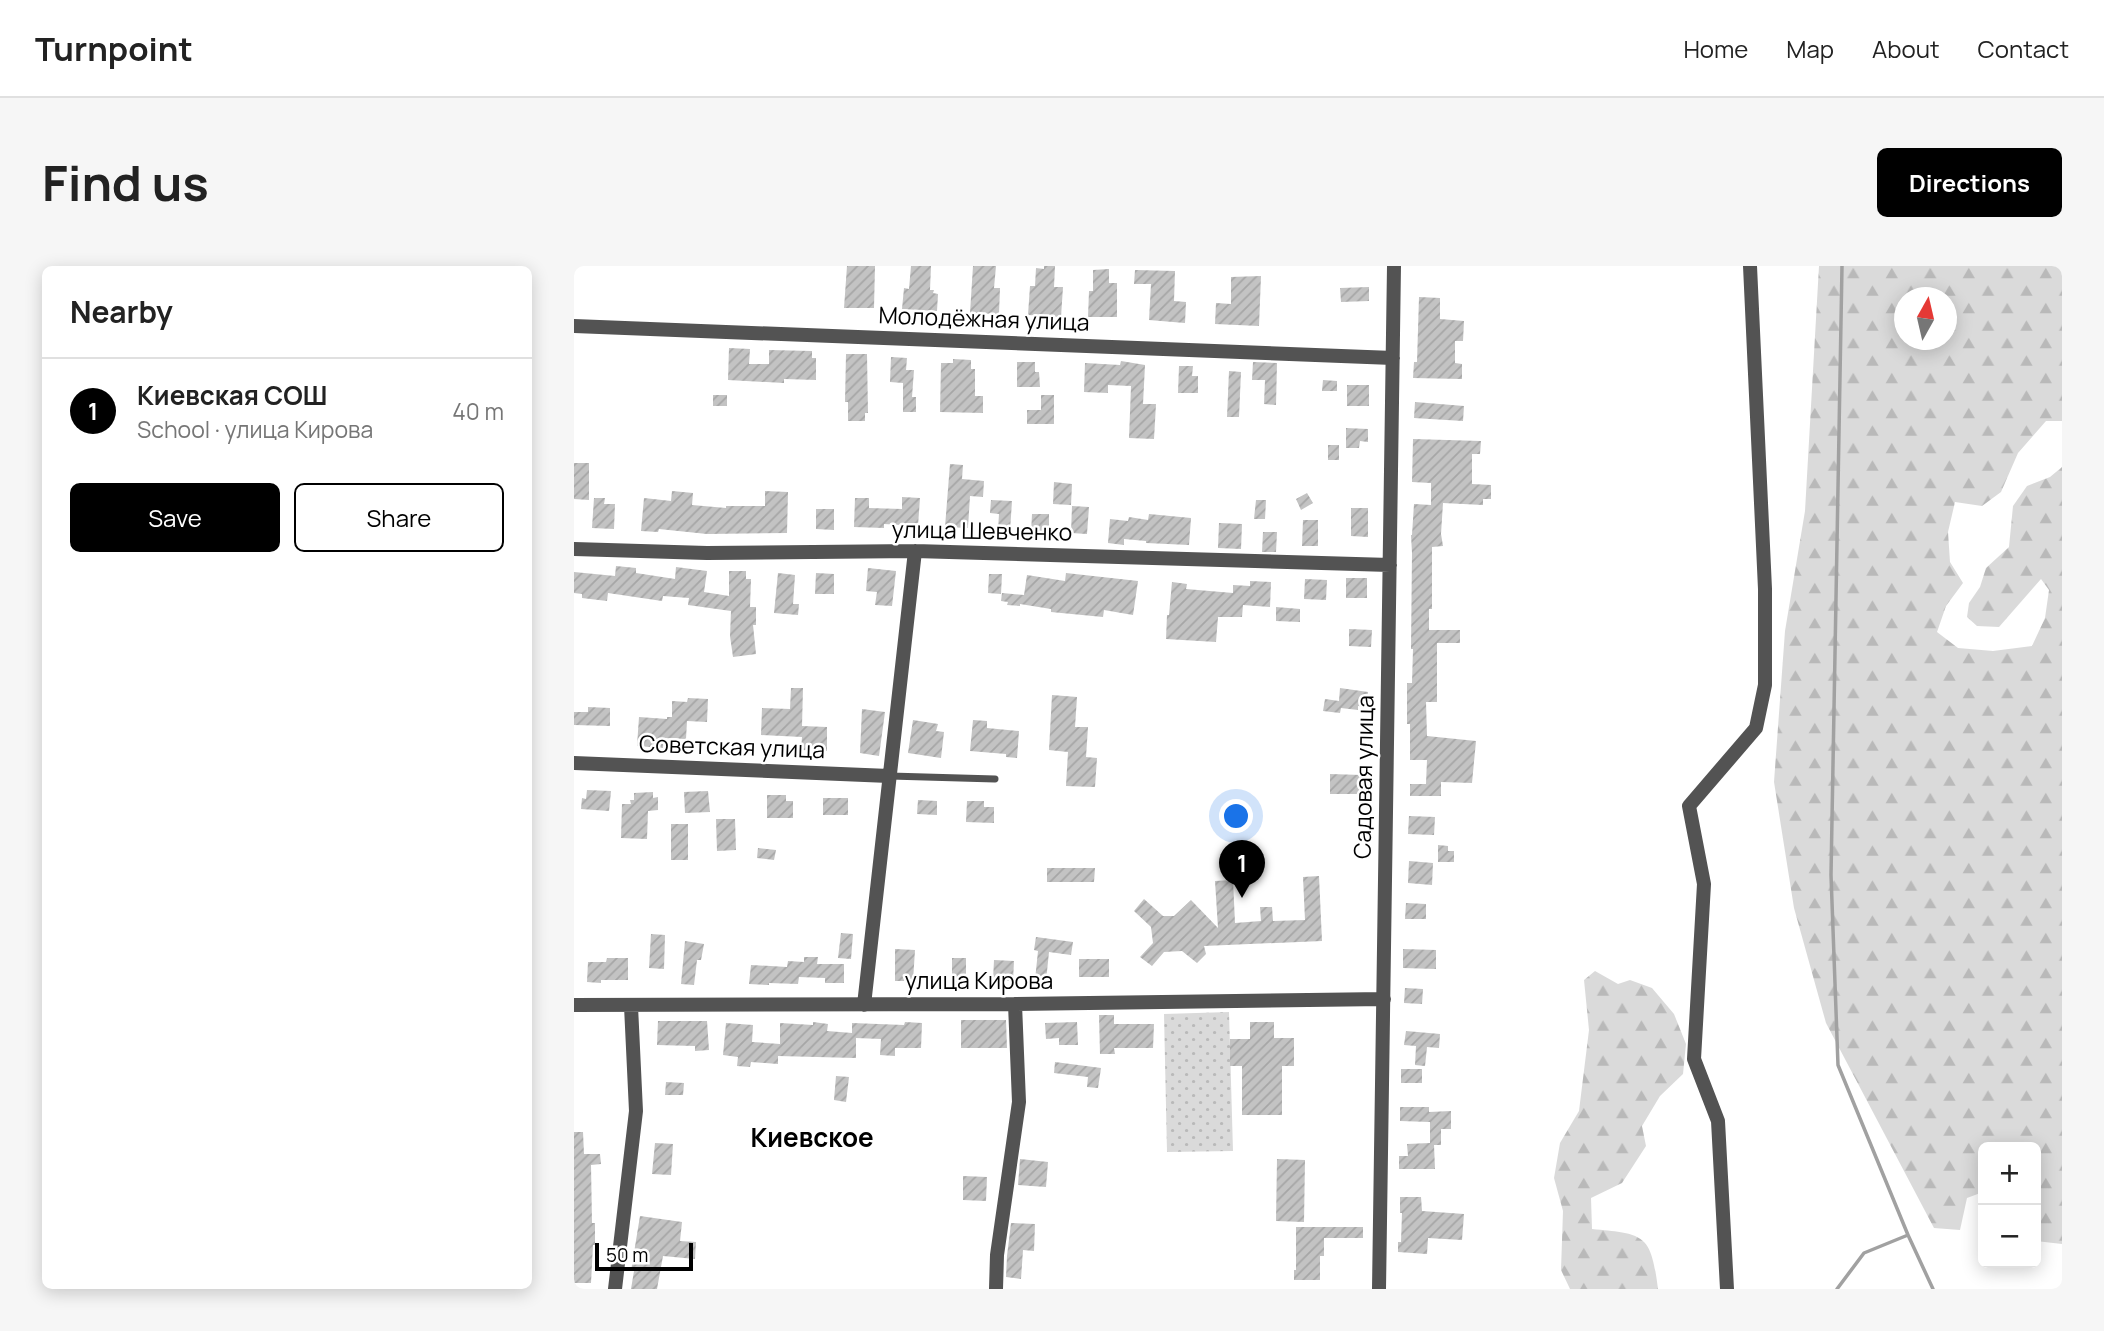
<!DOCTYPE html>
<meta charset="utf-8">
<style>
body{margin:0;font-family:Manrope,sans-serif;background:#f6f6f6;color:#222}
.controls{position:absolute;right:21px;bottom:21px;display:grid;overflow:hidden;border-radius:10px;box-shadow:0 4px 18px #0003}
.controls button{width:63px;height:63px;display:grid;place-items:center;padding:0;border:0;border-bottom:2px solid #e0e0e0;background:#fff;color:#222;font:35px sans-serif}
.compass{position:absolute;left:1320px;top:21px;width:63px;height:63px;border-radius:50%;background:#fff;box-shadow:0 4px 18px #0003;rotate:8deg}
.scale{position:absolute;left:21px;bottom:18px;width:98px;box-sizing:border-box;padding-left:7px;border:4px solid #000;border-top:0;font-size:19px;line-height:24px;white-space:nowrap;color:#000;-webkit-text-stroke:5px #fff;paint-order:stroke}
.you{position:absolute;left:663px;top:551px;width:24px;height:24px;margin:-18px;border:5px solid #fff;border-radius:50%;background:#1a73e8;box-shadow:0 0 0 10px #1a73e833}
.badge{display:grid;place-items:center;width:46px;height:46px;border-radius:50%;background:#000;color:#fff;font-size:23px;font-weight:700}
.pin{position:absolute;translate:-50% -58px;filter:drop-shadow(0 2px 4px #0008)}
.pin::after{content:'';position:absolute;top:37px;width:24px;height:21px;background:inherit;clip-path:polygon(0 0,100% 0,50% 100%)}
.list{margin:0;padding:0;list-style:none}
h2{display:flex;justify-content:space-between;align-items:center;height:91px;margin:0;padding:0 28px;font-size:30px}
h2 small{font-size:23px;font-weight:400;color:#767676}
.list li{display:grid;grid-template-columns:46px 1fr auto;gap:21px;align-items:center;box-sizing:border-box;height:105px;padding:0 28px;border-top:2px solid #e0e0e0}
.list b{display:block;font-size:26px;white-space:nowrap}
.list p{margin:0;font-size:23px;white-space:nowrap;color:#767676}
.list em{font-size:23px;font-style:normal;color:#767676}
.actions{display:flex;gap:14px;padding:21px 28px}
.actions a{flex:1;padding:16px 0;border:2px solid #000;border-radius:10px;text-align:center;font-size:24px;color:#000}
.actions .main{background:#000;color:#fff}
.map{position:relative;flex:none;width:1488px;height:1023px;overflow:hidden;border-radius:10px}
header{display:flex;align-items:center;gap:42px;box-sizing:border-box;height:98px;padding:0 35px;background:#fff;border-bottom:2px solid #e0e0e0}
header strong{font-size:33px}
nav{display:flex;gap:38px;margin-inline-start:auto;font-size:24px}
.intro{display:flex;align-items:center;justify-content:space-between;box-sizing:border-box;height:168px;padding:0 42px}
h1{margin:0;font-size:49px}
.button{padding:18px 32px;border-radius:10px;background:#000;color:#fff;font-size:24px;font-weight:700}
main{display:flex;gap:42px;padding:0 42px}
aside{flex:1;background:#fff;border-radius:10px;box-shadow:0 4px 18px #0003}
.map>svg:first-child{display:block}
.grass{fill:url(#grass-dots)}
.forest{fill:url(#forest-firs);fill-rule:evenodd}
.lines{fill:none;stroke-linecap:round;stroke-linejoin:round}
.stream{stroke:#a1a1a1;stroke-width:3.5}
.building{fill:url(#building-hatch)}
.lane{stroke:#535353;stroke-width:7}
.street{stroke:#535353;stroke-width:14}
.labels{text-anchor:middle;stroke-width:5;stroke-linejoin:round;paint-order:stroke}
.street-label{font-size:23px;fill:#000;stroke:#fff}
.quarter-label{font-size:26px;font-weight:bold;fill:#000;stroke:#fff}
</style>
<header>
<strong>Turnpoint</strong>
<nav><a>Home</a><a>Map</a><a>About</a><a>Contact</a></nav>
</header>
<div class="intro"><h1>Find us</h1><a class="button">Directions</a></div>
<main>
<aside>
<h2>Nearby<small></small></h2>
<ul class="list">
<li><span class="badge">1</span><div><b>Киевская СОШ</b><p>School · улица Кирова</p></div><em>40 m</em></li>
</ul>
<div class="actions"><a class="main">Save</a><a>Share</a></div>
</aside>
<div class="map">
<svg width="1488" height="1023" viewBox="0 0 1488 1023">
<defs>
<pattern id="grass-dots" width="8" height="8" patternUnits="userSpaceOnUse" patternTransform="scale(1.75)"><rect width="8" height="8" fill="#dadada"/><path d="M2 2h.1M6 6h.1" fill="none" stroke="#b9b9b9" stroke-width="1.8" stroke-linecap="round"/></pattern>
<pattern id="forest-firs" width="22" height="20" patternUnits="userSpaceOnUse" patternTransform="scale(1.75)"><rect width="22" height="20" fill="#dadada"/><path d="M5 1l3.5 6h-7zM16 11l3.5 6h-7z" fill="#b9b9b9"/></pattern>
<pattern id="building-hatch" width="6" height="6" patternUnits="userSpaceOnUse" patternTransform="scale(1.75)"><rect width="6" height="6" fill="#c3c3c3"/><path d="M-1 1l2-2M0 6l6-6M5 7l2-2" fill="none" stroke="#a6a6a6"/></pattern>
</defs>
<rect width="100%" height="100%" fill="#fff"/>
<!-- grass -->
<path class="grass" d="M655 746 659 885 593 886 590 748Z"/>
<!-- forest -->
<path class="forest" d="M1245 0H1488V155H1472L1444 187 1427 226 1408 240 1381 236 1374 266 1376 296 1389 317 1372 340 1363 366 1384 382 1419 385 1458 380 1471 352 1475 324 1467 313 1425 361 1403 360 1393 351 1395 337 1406 321 1412 302 1435 281 1439 240 1453 220 1476 211 1488 201V978L1462 975V881H1409V926L1393 932 1386 964 1360 962 1252 757 1220 642 1200 516 1211 365 1231 245ZM1330 32H1372V74H1330Z
M1021 705 1044 718 1056 714 1078 722 1100 748 1112 778 1109 808 1086 830 1068 860 1072 880 1048 917 1017 932 1018 963C1071 968 1077 968 1084 1023H996L987 1004 989 945 980 912 986 877 1005 845 1015 764 1010 714Z"/>
<g class="lines">
<!-- stream -->
<path class="stream" d="M1268 0 1257 609 1264 799 1334 969
M1263 1023 1290 987 1334 969 1359 1023"/>
</g>
<!-- building -->
<path class="building" d="M273 0H301L300 42H270Z
M337 0H357L356 24H360L359 27 364 28 363 45 328 43 330 22 335 23Z
M399 0H422L420 22H426L425 48 396 47Z
M470 0H481L480 21H489L487 51 454 49 456 20H461L462 2 470 3Z
M535 3V17H543V51H514L515 25H519V4Z
M561 4 601 5 600 35 612 36 611 57 575 54 577 18H560Z
M687 10 685 60 641 58 642 37 657 38V11Z
M795 21V35L767 36 766 22Z
M845 31 866 32V53L890 55 889 75H881V97L888 98V113L839 112 840 96H843Z
M155 82 176 83 175 98H195V84L238 85V92H242V114L210 113V117L154 114Z
M272 88H293L294 147H291V155H274V136H271Z
M317 91 333 92 332 104H340L338 131H342V146H329V117L316 116Z
M379 93 397 94V103H401V130H409V147L366 146 367 97H379Z
M547 95 571 99 569 138H582L580 173 555 172 557 120 534 119V127L510 126 511 97 546 99Z
M443 96H461V106H465L466 121H443Z
M679 96 703 97 702 139 690 138 691 114H678Z
M605 100H619L618 110H624V127H604Z
M655 105 667 106 665 151H653Z
M749 114 763 115V125H748Z
M773 119H795V140H773Z
M139 129H153V140H139Z
M467 129H480V158H453V144H467Z
M841 136 890 140 889 155 840 152Z
M772 162 794 163V176L786 175 785 182H772Z
M839 173 907 175 906 188H898V218L917 219V233H909V239L869 237 867 268 869 280 858 281V343H855V364H886V377H863V436H852L853 470 902 475 898 517 867 516V530H836V518H852L853 494H836V458H833V417H838L839 383H837L838 287 837 269H838L840 238 857 239V217L838 216Z
M754 179H765V194H754Z
M0 197H15V234L0 233Z
M376 198 389 199 388 213 410 215 409 231 396 230 394 262 371 261Z
M480 216 498 218 497 239 479 238Z
M98 225 119 227 118 239 152 242V240H191V225L214 226 213 267 133 268 85 263 84 266 67 265 70 232 97 235Z
M733 227 739 237 727 244 722 233Z
M328 231 346 232 344 260 310 258V262L280 261 281 232H295V242L328 243Z
M20 232H31L30 238H41L40 263 18 262Z
M417 234 438 235 436 265 424 264 425 248 416 247Z
M682 234H692L691 253H680Z
M498 240 515 241 513 268 497 267Z
M777 242H794V271L777 270Z
M242 243H260V264L242 263Z
M458 248H475V268L457 267Z
M575 248 617 252 615 279 572 277V275L550 273V279L534 277 536 253 554 255 555 251 574 254Z
M729 254H744V280H728Z
M645 257 668 258 667 283 644 282Z
M689 266H703L702 286H688Z
M42 300 62 302V307L101 313 102 301 133 305 130 326 155 330V305H172V313H177L176 341H182V359H179L182 388 159 391 156 370 157 345 114 339 115 332 89 330 88 335 34 327 33 335 8 332V328L0 327V306L41 310Z
M294 302 322 305 318 340 301 339 303 326 292 325Z
M204 307 221 309 219 338H225L224 349 200 347Z
M242 307 260 308V328H241Z
M492 307 564 315 559 349 530 344 529 351 477 346V343L446 338V340L433 339 434 336 427 335 428 327 450 329 453 309 491 315Z
M415 308H428L427 328 414 327Z
M772 312H793V332H772Z
M731 313 753 314 752 334 730 333Z
M676 315 697 316 696 341 669 339 668 351H644L642 376 592 373 593 349H595L598 316 613 318 612 323 659 327V319L676 320Z
M702 341 726 343V356L702 355Z
M775 363 798 364 797 381 775 380Z
M217 422H229L228 460 253 461V485L227 484 228 471 187 469 188 442 216 443Z
M766 422 794 426 792 441 784 440V444L767 442 766 447 749 445 751 433 765 435Z
M478 429 503 431 501 461H514L512 491 523 492 521 521 492 520 494 486 475 484Z
M114 432 134 433 133 456 113 455 112 473 90 472 89 482 63 480 65 451 93 453V451H98V435L113 436Z
M14 441 36 442V460L0 459V446H14Z
M288 443 311 446 305 490 286 487Z
M339 454 364 458 362 465 370 466 367 492 334 487Z
M399 454 413 455V462L445 465 443 492 432 491V488L396 485Z
M756 508 788 509 787 528H756Z
M13 524 37 525 35 545 7 543 8 532 12 533Z
M134 525 136 546 111 547 110 526Z
M79 526V532L84 531V544L74 545 73 573 47 572 48 538H57L56 534H60V527Z
M193 529H212V535H219V552H193Z
M249 532H274V549H249Z
M344 534 363 535V549L343 548Z
M393 535H410V541H420V557L392 556Z
M835 550 861 551 860 569 834 568Z
M142 553H161L162 584 143 585Z
M97 558H114V594H97Z
M864 579 874 580V585H880V596H864Z
M184 582 202 584 200 594 183 592Z
M835 595 859 597 858 619 834 617Z
M473 602H521L520 616H473Z
M745 610 748 675 630 680 632 688 623 697 608 685 590 686 578 700 566 691 579 677 577 661 560 645 570 633 589 650H600L617 634 644 662 641 615 659 614 661 657 687 655 686 641H698L699 655 731 654 729 611Z
M832 637 852 638V653H831Z
M267 667 279 668 277 693 264 692Z
M77 668 91 669 90 703 75 702Z
M462 671 499 676 497 689 475 686 472 715 461 714 464 685 460 684Z
M111 675 130 678 127 694H123L120 719 107 718Z
M321 683 341 684 339 715H321Z
M829 683 862 684V703L829 702Z
M230 691H244L243 698H270V717H251V712L225 711 224 718 195 717V719L175 718 177 699 213 701 214 695 230 696Z
M33 692H54V714H27V717L13 716 14 696H32Z
M378 692H392V716H378Z
M505 693H535V711H505Z
M420 694 440 695 439 715 419 714Z
M831 722 849 723 848 738 830 737Z
M525 749H540V758H580L579 782H540L541 788H526Z
M387 754H432L433 782H387Z
M84 755H133L135 784 121 785V780L83 779Z
M239 756 254 758 253 765 278 767V757L330 759 331 756 348 757 347 782H321V790L306 789 307 773 282 772V792L204 790V798L177 796 176 801 163 800 164 791 149 789 152 757 179 759 178 776 206 778V757L239 759Z
M503 756 504 779H485V772L472 773 471 757Z
M676 756H700V772H720V800H708V849H668V800H656V773H676Z
M832 765 866 768 865 782 853 781 851 800 841 799 842 780 830 779Z
M481 796 527 802 524 822 513 821 514 811 480 807Z
M827 803H848V817H827Z
M262 810 275 811 272 836 260 834Z
M92 816 110 817 109 829H91Z
M826 841H855V846L877 845V863H867V879H860L861 903H825V890H834L833 878 856 877V856L826 855Z
M0 866H9L10 888H26L27 898 17 899 18 957H21V979H19L17 1017H0Z
M81 877 99 878 97 909 78 908Z
M446 893 474 896 472 921 444 919Z
M703 893 731 894 730 956 702 955Z
M389 910 413 911 412 935 389 934Z
M826 931H847L848 945 890 948 888 974 854 972 853 988 824 986V976H827L828 947H826Z
M66 950 108 956 106 975 122 976 121 993 89 990 83 1023H57L60 1005H57Z
M437 957 461 958 460 985 449 984 447 1013 432 1011 433 990Z
M722 961H789V972H750V990H746V1014H720V1004H722Z"/>
<g class="lines">
<!-- lane -->
<path class="lane" d="M316 510 421 513"/>
<!-- street -->
<path class="street" d="M0 60 819 92
M0 283 133 287 341 285 816 299
M0 497 315 510
M0 739 441 738 810 733
M290 739 341 285
M41 1023 62 845 57 740
M422 1023 423 989 445 836 441 738
M805 1023 820 0
M1153 1023 1144 855 1120 793 1130 618 1115 540 1182 462 1191 419V323L1176 0"/>
</g>
<g class="labels">
<!-- street labels -->
<g class="street-label">
<text transform="translate(410 53) rotate(2)" y="8">Молодёжная улица</text>
<text transform="translate(408 265) rotate(1)" y="8">улица Шевченко</text>
<text transform="translate(158 481) rotate(2)" y="8">Советская улица</text>
<text transform="translate(790 511) rotate(-89)" y="8">Садовая улица</text>
<text x="405" y="723">улица Кирова</text>
</g>
<!-- quarter labels -->
<g class="quarter-label">
<text x="238" y="881">Киевское</text>
</g>
</g>
</svg>
<div class="controls">
<button>+</button>
<button>−</button>
</div>
<svg class="compass" viewBox="-18 -18 36 36"><path d="M0-13l5 13h-10z" fill="#e53935"/><path d="M0 13l5-13h-10z" fill="#767676"/></svg>
<div class="scale">50 m</div>
<div class="you"></div>
<div class="pin badge" style="left:668px;top:632px">1</div>
</div>
</main>
